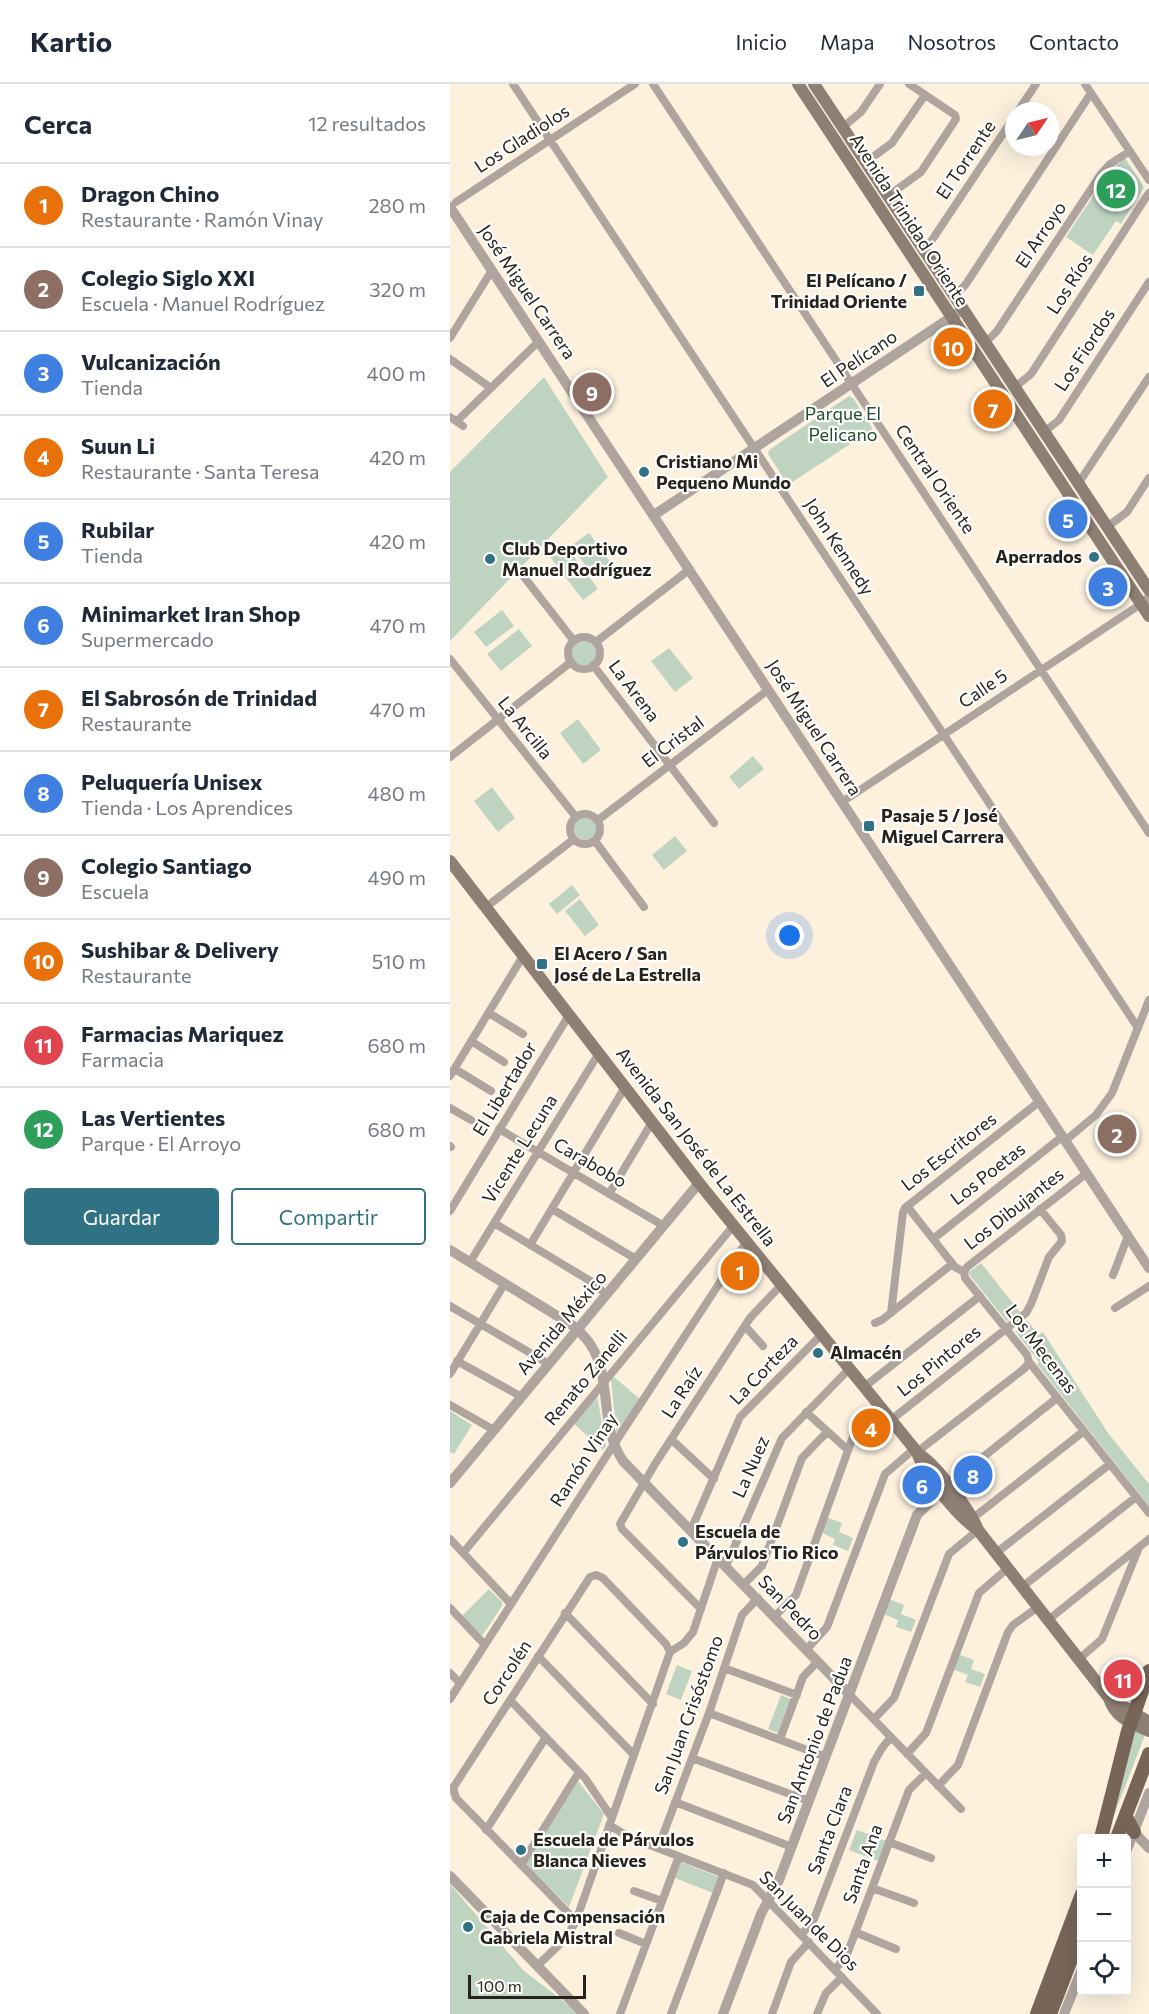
<!DOCTYPE html>
<html lang="es">
<meta charset="utf-8">
<style>
body{margin:0;font-family:Commissioner,sans-serif;background:#f6f6f7;color:#1f2937}
.controls{position:absolute;right:18px;bottom:18px;display:grid;overflow:hidden;border-radius:6px;box-shadow:0 6px 24px #0002}
.controls button{width:54px;height:54px;display:grid;place-items:center;padding:0;border:0;border-bottom:2px solid #e0e1e3;background:#fff;color:#1f2937;font:30px sans-serif}
.compass{position:absolute;left:555px;top:18px;width:54px;height:54px;border-radius:50%;background:#fff;box-shadow:0 6px 24px #0002;rotate:55deg}
.scale{position:absolute;left:18px;bottom:15px;width:118px;box-sizing:border-box;padding-left:6px;border:3px solid #28231a;border-top:0;font-size:16px;line-height:21px;white-space:nowrap;color:#28231a;-webkit-text-stroke:4px #fff;paint-order:stroke}
.you{position:absolute;left:340px;top:852px;width:21px;height:21px;margin:-15px;border:4px solid #fff;border-radius:50%;background:#1a73e8;box-shadow:0 0 0 9px #1a73e833}
.badge{display:grid;place-items:center;width:39px;height:39px;border-radius:50%;background:#2f7283;color:#fff;font-size:20px;font-weight:700}
.pin{position:absolute;translate:-50% -50%;border:3px solid #fff;box-shadow:0 2px 6px #0006}
.list{margin:0;padding:0;list-style:none}
h2{display:flex;justify-content:space-between;align-items:center;height:78px;margin:0;padding:0 24px;font-size:26px}
h2 small{font-size:20px;font-weight:400;color:#747a83}
.list li{display:grid;grid-template-columns:39px 1fr auto;gap:18px;align-items:center;box-sizing:border-box;height:84px;padding:0 24px;border-top:2px solid #e0e1e3}
.list b{display:block;font-size:22px;white-space:nowrap}
.list p{margin:0;font-size:20px;white-space:nowrap;color:#747a83}
.list em{font-size:20px;font-style:normal;color:#747a83}
.actions{display:flex;gap:12px;padding:18px 24px}
.actions a{flex:1;padding:14px 0;border:2px solid #2f7283;border-radius:6px;text-align:center;font-size:21px;color:#2f7283}
.actions .main{background:#2f7283;color:#fff}
.icon{flex:none;width:33px;height:33px;fill:none;stroke:currentColor;stroke-width:2;stroke-linecap:round;stroke-linejoin:round}
.map{position:relative;flex:none;width:699px;height:1930px;overflow:hidden}
header{display:flex;align-items:center;gap:36px;box-sizing:border-box;height:84px;padding:0 30px;background:#fff;border-bottom:2px solid #e0e1e3}
header strong{font-size:28px}
nav{display:flex;gap:33px;margin-inline-start:auto;font-size:21px}
main{display:flex}
aside{flex:1;background:#fff}
.map>svg:first-child{display:block}
.green{fill:#bed4c1}
.lines{fill:none;stroke-linecap:round;stroke-linejoin:round}
.minor{stroke:#afa59e;stroke-width:8}
.tertiary{stroke:#afa59e;stroke-width:10}
.secondary{stroke:#8e7f75;stroke-width:12}
.primary{stroke:#776558;stroke-width:14}
.poi-dot{fill:#2f7283;stroke:#fff;stroke-width:2}
.labels{text-anchor:middle;stroke-width:4.5;stroke-linejoin:round;paint-order:stroke}
.street-label{font-size:18px;fill:#28231a;stroke:#fff}
.poi-label{font-size:18px;font-weight:bold;fill:#28231a;stroke:#fff;text-anchor:start}
.park-label{font-size:18px;fill:#1d4d2a;stroke:#fff}
</style>
<header>
<strong>Kartio</strong>
<nav><a>Inicio</a><a>Mapa</a><a>Nosotros</a><a>Contacto</a></nav>
</header>
<main>
<aside>
<h2>Cerca<small>12 resultados</small></h2>
<ul class="list">
<li><span class="badge" style="background:#e8710a">1</span><div><b>Dragon Chino</b><p>Restaurante · Ramón Vinay</p></div><em>280 m</em></li>
<li><span class="badge" style="background:#8d6e63">2</span><div><b>Colegio Siglo XXI</b><p>Escuela · Manuel Rodríguez</p></div><em>320 m</em></li>
<li><span class="badge" style="background:#3f7fe0">3</span><div><b>Vulcanización</b><p>Tienda</p></div><em>400 m</em></li>
<li><span class="badge" style="background:#e8710a">4</span><div><b>Suun Li</b><p>Restaurante · Santa Teresa</p></div><em>420 m</em></li>
<li><span class="badge" style="background:#3f7fe0">5</span><div><b>Rubilar</b><p>Tienda</p></div><em>420 m</em></li>
<li><span class="badge" style="background:#3f7fe0">6</span><div><b>Minimarket Iran Shop</b><p>Supermercado</p></div><em>470 m</em></li>
<li><span class="badge" style="background:#e8710a">7</span><div><b>El Sabrosón de Trinidad</b><p>Restaurante</p></div><em>470 m</em></li>
<li><span class="badge" style="background:#3f7fe0">8</span><div><b>Peluquería Unisex</b><p>Tienda · Los Aprendices</p></div><em>480 m</em></li>
<li><span class="badge" style="background:#8d6e63">9</span><div><b>Colegio Santiago</b><p>Escuela</p></div><em>490 m</em></li>
<li><span class="badge" style="background:#e8710a">10</span><div><b>Sushibar &amp; Delivery</b><p>Restaurante</p></div><em>510 m</em></li>
<li><span class="badge" style="background:#e0444e">11</span><div><b>Farmacias Mariquez</b><p>Farmacia</p></div><em>680 m</em></li>
<li><span class="badge" style="background:#2e9e5b">12</span><div><b>Las Vertientes</b><p>Parque · El Arroyo</p></div><em>680 m</em></li>
</ul>
<div class="actions"><a class="main">Guardar</a><a>Compartir</a></div>
</aside>
<div class="map">
<svg width="699" height="1930" viewBox="0 0 699 1930">
<rect width="100%" height="100%" fill="#fdf1de"/>
<!-- green -->
<path class="green" d="M675 74 694 103 671 140 666 137 643 171 616 153 659 88Z
M94 293 158 393 0 557V388Z
M399 312 403 314 423 345 338 401 318 370 319 366Z
M139 449 161 479 143 492 121 462Z
M116 462 148 505 133 516 100 473Z
M52 526 64 542 36 563 24 548Z
M69 545 82 562 51 587 37 570Z
M121 568a13 13 0 1 1 26 0a13 13 0 1 1-26 0Z
M219 564 243 594 225 608 201 577Z
M128 635 151 666 133 680 110 649Z
M303 672 314 685 289 705 279 693Z
M42 703 65 734 48 748 24 717Z
M124 744a12 12 0 1 1 24 0a12 12 0 1 1-24 0Z
M225 752 237 767 214 786 202 771Z
M122 801 130 811 107 830 99 820Z
M130 815 149 841 135 852 115 827Z
M531 1179 570 1228 557 1238 518 1189Z
M578 1237 588 1251 593 1248 658 1349 699 1400V1422L587 1280 589 1278 565 1247Z
M164 1293 190 1315 167 1352 161 1296Z
M147 1311 156 1362 153 1366 123 1339Z
M0 1327 22 1341 4 1370 0 1368Z
M376 1433 392 1439 389 1448 403 1454 398 1467 383 1461 385 1455 370 1448Z
M39 1505 52 1518V1522L32 1552 12 1532Z
M439 1515 454 1521 451 1530 466 1536 461 1548 446 1543 448 1536 433 1530Z
M508 1570 524 1576 521 1585 535 1590 530 1603 515 1598 518 1591 502 1585Z
M227 1581 242 1587 231 1616 216 1610Z
M331 1611 341 1615 328 1649 318 1645Z
M685 1647 695 1651 661 1739Z
M128 1697 154 1730 119 1823 75 1780Z
M407 1746 436 1757 428 1777 399 1766Z
M231 1778 269 1793 263 1809 225 1794Z
M0 1800 73 1886 130 1930H0Z"/>
<g class="lines">
<!-- minor -->
<path class="minor" d="M63 0 688 944
M203 0 699 749
M635 0 699 96
M568 27 586 0
M393 43 411 28 430 0
M416 78 442 59 475 11
M438 112 471 88 506 35 505 31 459 0
M6 118 185 0
M473 165 482 156 564 33
M504 213 516 200 641 9
M0 254 42 186
M535 259 547 247 651 90 660 80 680 67
M0 275 41 304
M564 304 581 290 699 109
M0 333 13 342
M7 337 89 257
M594 348 609 336 699 198
M628 400 699 293
M657 443 677 428 699 394
M74 493 124 557
M118 569a16 16 0 1 1 32 0a16 16 0 1 1-32 0Z
M146 558 240 485
M0 575 126 733
M143 581 264 739
M0 673 121 578
M392 718 691 520
M120 745a15 15 0 1 1 30 0a15 15 0 1 1-30 0Z
M148 736 318 606
M145 757 194 823
M36 823 124 755
M39 929 73 950
M21 957 54 978
M5 985 41 1007
M0 992 73 872
M0 1024 21 1036
M49 1045 214 1142
M616 1056 646 1031 662 1009 699 916
M0 1062 1 1063
M159 1110 202 1038
M457 1122 505 1183 514 1188 515 1194 577 1271 579 1278 699 1429
M102 1125 186 1175
M0 1127 119 931
M44 1139 142 1198 157 1211
M483 1155 613 1052
M80 1161 175 1003
M20 1178 149 969
M514 1188 517 1183 637 1089
M663 1191 678 1152
M0 1222 99 1280
M665 1224 699 1202
M441 1229 453 1128 455 1124 590 1017
M425 1239 432 1236 502 1180
M295 1242 313 1262
M7 1277 72 1313
M0 1290 55 1199
M414 1303 530 1212
M0 1321 44 1346
M356 1328 398 1366
M441 1336 576 1229 581 1220 599 1173 612 1157 611 1151 590 1125
M221 1355 264 1395
M467 1368 575 1284 579 1278
M498 1401 607 1314
M523 1434 634 1347
M241 1446 290 1333 372 1250
M0 1455 61 1520
M13 1469 284 1141
M546 1469 660 1380
M276 1482 332 1354 400 1284
M294 1500 312 1482 352 1374 377 1348
M572 1503 686 1413
M0 1524 35 1561
M251 1525 172 1445 170 1440 205 1380 300 1234 332 1200
M115 1529 203 1620
M325 1532 346 1511 405 1347 433 1326
M598 1536 699 1455
M357 1565 377 1543 435 1390 464 1365
M220 1568 234 1559 243 1548 268 1474
M88 1572 184 1671
M629 1575 652 1555 688 1466
M274 1584 347 1611
M0 1589 10 1599
M399 1610 511 1725
M0 1615 159 1368 297 1157
M60 1616 135 1694 162 1734
M259 1629 376 1673
M424 1635 444 1614 499 1470 528 1446
M330 1655 353 1593 368 1577
M457 1670 476 1649 529 1509 558 1484
M242 1674 359 1717
M488 1702 508 1681 558 1548 563 1541 588 1523
M225 1718 342 1763
M159 1741 179 1753 303 1801 427 1930
M36 1746 96 1653
M439 1758 481 1774
M208 1764 259 1629 292 1531 308 1514
M71 1781 129 1688
M422 1804 464 1819
M184 1807 212 1817
M126 1837 6 1714 3 1704 140 1493 146 1491 153 1494 216 1560 220 1568
M405 1848 446 1865
M169 1849 196 1860
M352 1850 364 1835 424 1678 432 1664 441 1653
M87 1882 116 1854 126 1837 220 1568
M385 1885 396 1873 459 1706 476 1689
M170 1930 229 1772
M221 1930 274 1789
M322 1930 341 1878 359 1858
M367 1930 376 1909 392 1893"/>
<!-- tertiary -->
<path class="tertiary" d="M0 123 699 1184
M204 431 509 228
M691 520 699 514
M0 1166 122 1241C171 1278 143 1332 173 1377L399 1610
M0 1399 249 1099
M684 1748 699 1764
M676 1768 699 1709
M0 1792 134 1930
M273 1930 311 1830 329 1796 467 1431 495 1403
M614 1930 632 1885"/>
<!-- secondary -->
<path class="secondary" d="M348 0 699 532
M364 0 699 506
M0 777 249 1099 467 1368C474 1391 508 1433 528 1446
M467 1369C485 1378 520 1426 528 1446L659 1614C665 1634 681 1639 699 1647
M659 1614 699 1638"/>
<!-- primary -->
<path class="primary" d="M676 1733 684 1748
M651 1754 678 1647 699 1587
M667 1754 699 1670
M587 1930 632 1810
M600 1930 632 1847"/>
</g>
<!-- markers -->
<g class="poi-dot">
<rect x="463" y="201" width="12" height="12" rx="3"/>
<circle cx="194" cy="388" r="6"/>
<circle cx="644" cy="473" r="6"/>
<circle cx="40" cy="475" r="6"/>
<rect x="413" y="736" width="12" height="12" rx="3"/>
<rect x="86" y="874" width="12" height="12" rx="3"/>
<circle cx="368" cy="1269" r="6"/>
<circle cx="233" cy="1458" r="6"/>
<circle cx="71" cy="1766" r="6"/>
<circle cx="18" cy="1843" r="6"/>
</g>
<g class="labels">
<!-- street labels -->
<g class="street-label">
<text transform="translate(72 55) rotate(-33)" y="6">Los Gladiolos</text>
<text transform="translate(516 76) rotate(-56)" y="6">El Torrente</text>
<text transform="translate(459 136) rotate(57)" y="6">Avenida Trinidad Oriente</text>
<text transform="translate(591 151) rotate(-56)" y="6">El Arroyo</text>
<text transform="translate(620 200) rotate(-57)" y="6">Los Ríos</text>
<text transform="translate(77 208) rotate(56)" y="6">José Miguel Carrera</text>
<text transform="translate(635 266) rotate(-57)" y="6">Los Fiordos</text>
<text transform="translate(409 275) rotate(-34)" y="6">El Pelícano</text>
<text transform="translate(485 395) rotate(56)" y="6">Central Oriente</text>
<text transform="translate(389 463) rotate(57)" y="6">John Kennedy</text>
<text transform="translate(533 605) rotate(-34)" y="6">Calle 5</text>
<text transform="translate(184 607) rotate(53)" y="6">La Arena</text>
<text transform="translate(75 644) rotate(51)" y="6">La Arcilla</text>
<text transform="translate(364 644) rotate(57)" y="6">José Miguel Carrera</text>
<text transform="translate(223 658) rotate(-37)" y="6">El Cristal</text>
<text transform="translate(55 1005) rotate(-59)" y="6">El Libertador</text>
<text transform="translate(246 1063) rotate(52)" y="6">Avenida San José de La Estrella</text>
<text transform="translate(70 1065) rotate(-58)" y="6">Vicente Lecuna</text>
<text transform="translate(499 1068) rotate(-38)" y="6">Los Escritores</text>
<text transform="translate(140 1079) rotate(30)" y="6">Carabobo</text>
<text transform="translate(538 1090) rotate(-38)" y="6">Los Poetas</text>
<text transform="translate(564 1125) rotate(-38)" y="6">Los Dibujantes</text>
<text transform="translate(112 1239) rotate(-50)" y="6">Avenida México</text>
<text transform="translate(591 1265) rotate(53)" y="6">Los Mecenas</text>
<text transform="translate(489 1277) rotate(-39)" y="6">Los Pintores</text>
<text transform="translate(314 1286) rotate(-46)" y="6">La Corteza</text>
<text transform="translate(136 1294) rotate(-50)" y="6">Renato Zanelli</text>
<text transform="translate(232 1308) rotate(-57)" y="6">La Raíz</text>
<text transform="translate(134 1376) rotate(-57)" y="6">Ramón Vinay</text>
<text transform="translate(301 1383) rotate(-66)" y="6">La Nuez</text>
<text transform="translate(340 1524) rotate(46)" y="6">San Pedro</text>
<text transform="translate(57 1589) rotate(-57)" y="6">Corcolén</text>
<text transform="translate(239 1631) rotate(-70)" y="6">San Juan Crisóstomo</text>
<text transform="translate(365 1656) rotate(-69)" y="6">San Antonio de Padua</text>
<text transform="translate(380 1746) rotate(-69)" y="6">Santa Clara</text>
<text transform="translate(413 1780) rotate(-70)" y="6">Santa Ana</text>
<text transform="translate(359 1837) rotate(45)" y="6">San Juan de Dios</text>
</g>
<!-- poi labels -->
<g class="poi-label">
<text x="457" y="203" text-anchor="end">El Pelícano /<tspan x="457" dy="21">Trinidad Oriente</tspan></text>
<text x="206" y="384">Cristiano Mi<tspan x="206" dy="21">Pequeno Mundo</tspan></text>
<text x="52" y="471">Club Deportivo<tspan x="52" dy="21">Manuel Rodríguez</tspan></text>
<text x="632" y="479" text-anchor="end">Aperrados</text>
<text x="431" y="738">Pasaje 5 / José<tspan x="431" dy="21">Miguel Carrera</tspan></text>
<text x="104" y="876">El Acero / San<tspan x="104" dy="21">José de La Estrella</tspan></text>
<text x="380" y="1275">Almacén</text>
<text x="245" y="1454">Escuela de<tspan x="245" dy="21">Párvulos Tio Rico</tspan></text>
<text x="83" y="1762">Escuela de Párvulos<tspan x="83" dy="21">Blanca Nieves</tspan></text>
<text x="30" y="1839">Caja de Compensación<tspan x="30" dy="21">Gabriela Mistral</tspan></text>
</g>
<!-- park labels -->
<g class="park-label">
<text x="393" y="336">Parque El<tspan x="393" dy="21">Pelicano</tspan></text>
</g>
</g>
</svg>
<div class="controls">
<button>+</button>
<button>−</button>
<button><svg class="icon" aria-label="locate" viewBox="0 0 24 24"><circle cx="12" cy="12" r="6"/><path d="M12 2v4M12 18v4M2 12h4M18 12h4"/></svg></button>
</div>
<svg class="compass" viewBox="-18 -18 36 36"><path d="M0-13l5 13h-10z" fill="#e53935"/><path d="M0 13l5-13h-10z" fill="#747a83"/></svg>
<div class="scale">100 m</div>
<div class="you"></div>
<div class="pin badge" style="left:290px;top:1187px;background:#e8710a">1</div>
<div class="pin badge" style="left:667px;top:1050px;background:#8d6e63">2</div>
<div class="pin badge" style="left:658px;top:503px;background:#3f7fe0">3</div>
<div class="pin badge" style="left:421px;top:1344px;background:#e8710a">4</div>
<div class="pin badge" style="left:618px;top:435px;background:#3f7fe0">5</div>
<div class="pin badge" style="left:472px;top:1401px;background:#3f7fe0">6</div>
<div class="pin badge" style="left:543px;top:325px;background:#e8710a">7</div>
<div class="pin badge" style="left:523px;top:1391px;background:#3f7fe0">8</div>
<div class="pin badge" style="left:142px;top:308px;background:#8d6e63">9</div>
<div class="pin badge" style="left:503px;top:263px;background:#e8710a">10</div>
<div class="pin badge" style="left:673px;top:1595px;background:#e0444e">11</div>
<div class="pin badge" style="left:666px;top:105px;background:#2e9e5b">12</div>
</div>
</main>
